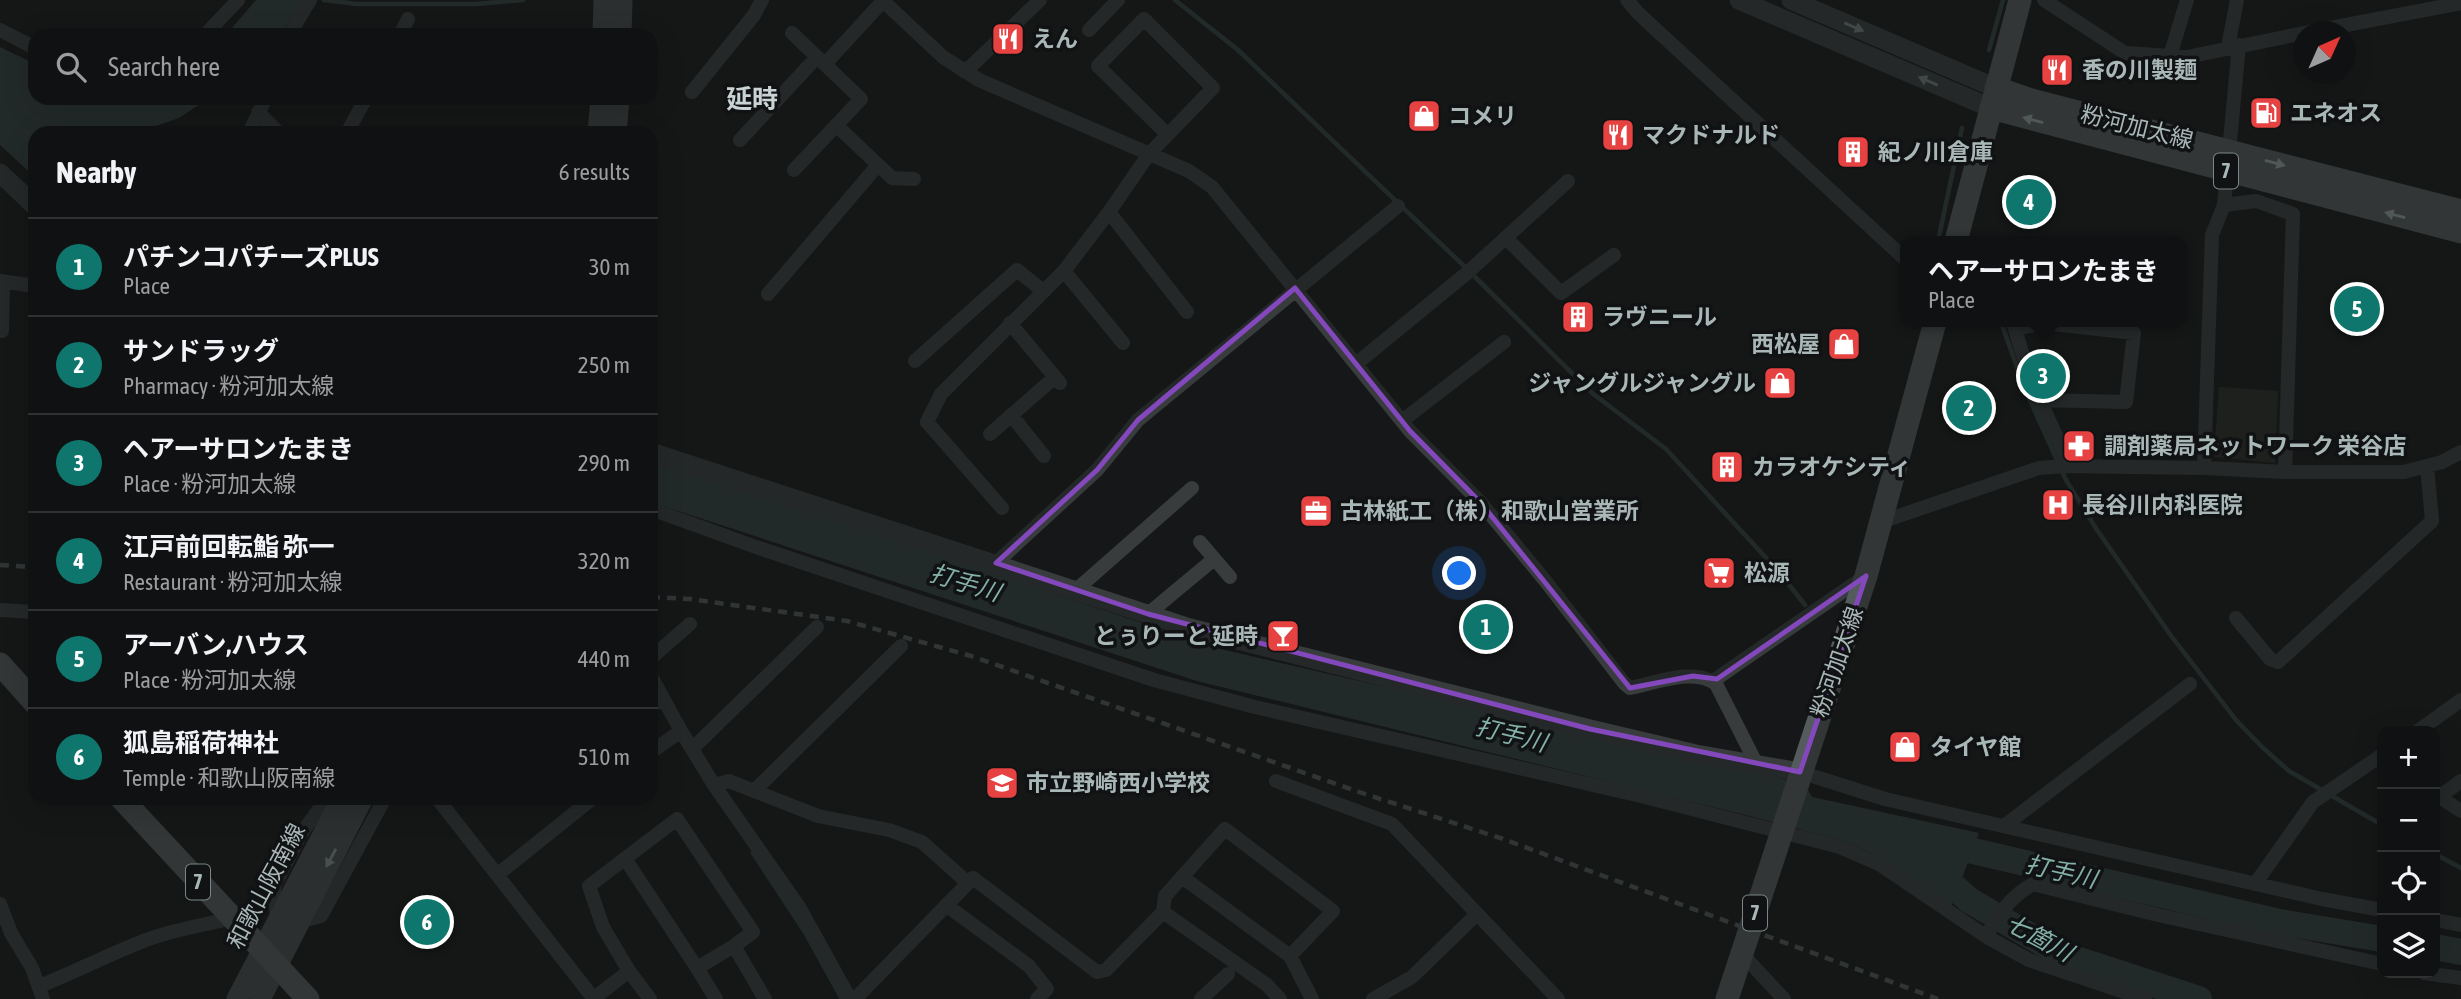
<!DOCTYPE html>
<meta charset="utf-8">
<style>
body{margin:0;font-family:"Asap Condensed","Noto Sans JP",sans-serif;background:#191a1b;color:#f1f3f6}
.controls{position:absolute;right:21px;bottom:21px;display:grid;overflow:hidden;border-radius:14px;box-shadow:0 7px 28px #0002}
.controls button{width:63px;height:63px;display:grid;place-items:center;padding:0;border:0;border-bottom:2px solid #303132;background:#101112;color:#f1f3f6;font:35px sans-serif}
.compass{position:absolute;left:2293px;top:21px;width:63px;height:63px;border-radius:50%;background:#101112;box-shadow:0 7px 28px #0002;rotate:45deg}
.you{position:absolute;left:1460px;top:574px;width:24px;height:24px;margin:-18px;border:5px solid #fff;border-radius:50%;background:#1a73e8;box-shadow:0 0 0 10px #1a73e833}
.badge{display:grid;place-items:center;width:46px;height:46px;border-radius:50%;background:#0f766e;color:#fff;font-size:23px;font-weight:700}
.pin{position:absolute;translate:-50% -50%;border:4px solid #fff;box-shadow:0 2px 7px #0006}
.popup{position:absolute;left:1900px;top:236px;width:287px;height:91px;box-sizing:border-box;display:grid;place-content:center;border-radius:14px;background:#101112;filter:drop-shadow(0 2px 5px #0005);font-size:23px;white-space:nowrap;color:#9c9d9f}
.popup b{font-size:26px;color:#f1f3f6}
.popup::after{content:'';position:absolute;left:50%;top:100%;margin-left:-14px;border:14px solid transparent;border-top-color:#101112}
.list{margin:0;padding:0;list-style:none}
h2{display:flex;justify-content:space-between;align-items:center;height:91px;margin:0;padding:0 28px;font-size:30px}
h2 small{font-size:23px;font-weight:400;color:#9c9d9f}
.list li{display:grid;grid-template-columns:46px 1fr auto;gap:21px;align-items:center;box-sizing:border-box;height:98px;padding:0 28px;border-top:2px solid #303132}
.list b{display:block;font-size:26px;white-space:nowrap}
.list p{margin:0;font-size:23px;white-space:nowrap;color:#9c9d9f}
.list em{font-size:23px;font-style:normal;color:#9c9d9f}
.icon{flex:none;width:38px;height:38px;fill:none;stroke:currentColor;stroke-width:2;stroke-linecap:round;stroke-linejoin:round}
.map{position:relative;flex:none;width:2461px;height:999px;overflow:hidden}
.search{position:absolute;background:#101112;box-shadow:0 7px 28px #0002;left:28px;top:28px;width:630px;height:77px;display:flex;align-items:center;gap:18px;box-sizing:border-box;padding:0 24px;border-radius:21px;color:#9c9d9f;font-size:26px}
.panel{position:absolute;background:#101112;box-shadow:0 7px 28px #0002;left:28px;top:126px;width:630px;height:679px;border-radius:21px}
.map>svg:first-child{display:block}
.green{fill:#272b23}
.water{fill:#32423f}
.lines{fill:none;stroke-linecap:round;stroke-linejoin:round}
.stream{stroke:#32423f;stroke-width:4.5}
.river{stroke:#32423f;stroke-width:26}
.minor{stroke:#383c3d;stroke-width:14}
.tertiary{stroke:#383c3d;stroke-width:19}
.secondary{stroke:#464c4d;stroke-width:21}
.primary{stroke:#545b5c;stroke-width:23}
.rail{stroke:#515758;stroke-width:4.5;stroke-dasharray:9 7;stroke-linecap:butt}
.oneway{fill:#768080}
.oneway2{fill:#98a5a5}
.oneway3{fill:#869292}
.marked{fill:none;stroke:#8448bd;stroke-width:5;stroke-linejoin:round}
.labels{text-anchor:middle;stroke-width:7;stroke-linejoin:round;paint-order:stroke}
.shield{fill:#111213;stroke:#7b8686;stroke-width:2}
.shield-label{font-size:21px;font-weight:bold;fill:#a9b7b7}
.poi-label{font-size:23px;font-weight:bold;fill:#a9b7b7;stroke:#111213;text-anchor:start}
.street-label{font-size:23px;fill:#a9b7b7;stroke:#111213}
.water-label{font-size:24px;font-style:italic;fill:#83b0a7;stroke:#111213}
.quarter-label{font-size:26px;font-weight:bold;fill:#cad3d3;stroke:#111213}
</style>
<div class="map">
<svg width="2461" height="999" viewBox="0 0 2461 999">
<rect width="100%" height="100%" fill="#161718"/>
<!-- green -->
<path class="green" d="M2219 387 2278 391 2275 463 2214 457Z"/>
<!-- water -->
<path class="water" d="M256 0H303L280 35H226Z
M0 47 35 64V98H209L179 118 138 132 35 133V177L0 145Z
M651 458 1216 648 1805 784 1812 797 1979 833 1951 907 1872 853 1844 841 1738 813 1197 681 651 502Z"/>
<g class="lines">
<!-- stream -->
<path class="stream" d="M324 0 357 4H476L523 0
M1175 0 1238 50 1464 266 1592 393 1666 449 1779 572 1805 605
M1989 50 2003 0
M1938 241 1962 128
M2001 322 2024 387 2066 480 2097 530 2172 637 2236 720 2262 747 2289 771 2382 825
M651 692 660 707
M753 853 805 932 842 999
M2435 854 2461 868"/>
<!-- river -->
<path class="river" d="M1939 843 2279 922 2382 939
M1932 867 1969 900 2061 954 2199 999
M2435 947 2461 952"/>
<!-- minor -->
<path class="minor" d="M882 0 943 57 979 80 1189 171 1212 187 1410 431 1481 503 1547 583 1624 683 1630 688C1656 683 1695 667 1716 684L1756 763
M1627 0 1639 14 1905 259
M2044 0 2125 53 2187 57 2304 33
M0 30 35 48
M1089 30 1118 0
M2309 32 2461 3
M792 33 861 99 794 170
M205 35 238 0
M289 35 310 0
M400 35 408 19
M2228 47 2237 0
M2170 56 2187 0
M825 64 883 1
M965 72 1040 0
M692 92 754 15 762 0
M258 112 279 133
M836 125 892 178 914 179
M249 133 266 98
M351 133 348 131 366 98
M1167 134 1098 66 1144 19 1213 88 1149 154 1109 212 1187 312
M740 140 817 57
M2224 205 2256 201 2293 214 2285 472
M1109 212 1064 271 1123 343
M1506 238 1561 293 1614 255
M0 281 35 286
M768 294 878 165
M1010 323 1060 383
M2013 323 2031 381 2070 466
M2015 329 2045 323 2134 333 2126 402 2040 400
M2 331 3 282
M915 361 1017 270 1043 291
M1356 364 1467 273 1568 181
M1011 415 1044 456
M1402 421 1504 342
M990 434 1055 377
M2204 468 2212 235 2224 205 2239 45
M1002 508 927 422 941 394 1064 271
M651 509 756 547 1154 680 1255 707 1641 796 1840 847 1879 864 1987 937C1995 916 2013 895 2033 884L2158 915 2382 964
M1881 522 2039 468 2066 466 2204 468 2285 472H2404L2442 462 2461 452
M1200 542 1230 577
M996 563 1097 470 1138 420 1398 206
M1076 590 1192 488
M0 610 35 612
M1148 614 1214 559
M2236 618 2270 659 2278 662 2432 521 2427 466
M651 658 690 624
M651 676 681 731
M1713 681 1864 577
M2418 731 2461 700
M692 749 817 627
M651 752 681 731 714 785 729 781 818 816 889 830 922 842 968 883
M1800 772 1885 799 2322 899 2382 910
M1276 781 1392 824 1558 999
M714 785 799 907 850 999
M754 791 901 646
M2435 794 2461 811
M2439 797 2461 781
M437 798 594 999
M2004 826 2190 684
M626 860 697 968
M497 875 593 798
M1182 877 1290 956 1312 999
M2255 884 2313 802 2382 755
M0 904 11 933 32 968 43 999
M946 905 1029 966 1047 989 1037 999
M1163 912 1165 896 1225 829 1333 911 1290 956
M277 919 274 886 301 834 327 798
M2435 920 2461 925
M298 922 321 916 385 798
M1987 937 2029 960 2145 999
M1742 954 1784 999
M629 971 603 927 589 886 677 819 753 932 734 946 765 999
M2424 973 2461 978
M40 986C72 973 104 957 136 944 166 931 200 926 232 918
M593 999 629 971 650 999
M716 999 697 968 734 946
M855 999 973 878 1097 972 1106 970 1163 912 1267 985 1280 999
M1201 999 1228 974
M1373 999 1412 977 1477 914"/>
<!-- tertiary -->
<path class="tertiary" d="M1739 0 1991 108
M1791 0 1996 88
M0 173 35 206
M651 452 1190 628 1590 729 1696 754 1800 772"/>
<!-- secondary -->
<path class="secondary" d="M603 35 604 0
M621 35 622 0
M598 133 601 98
M616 133 619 98
M237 999 342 798
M260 999 363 798"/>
<!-- primary -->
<path class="primary" d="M1996 88 2031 100 2461 211
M1991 108 2461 232
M1956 241 2020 0
M0 664 35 703
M121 798 308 999
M1727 999 1866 576 1935 322"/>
<!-- rail -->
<path class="rail" d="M0 565 35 567
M651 597 690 599 847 621 971 656 1359 792 1503 839 1938 999"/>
</g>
<!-- one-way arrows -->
<defs><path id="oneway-solid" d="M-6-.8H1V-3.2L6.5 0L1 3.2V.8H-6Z" transform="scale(1.75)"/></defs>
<g class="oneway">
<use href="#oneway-solid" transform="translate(1854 27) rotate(23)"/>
<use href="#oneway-solid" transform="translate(1928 81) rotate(-157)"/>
</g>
<g class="oneway2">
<use href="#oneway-solid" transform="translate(2033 120) rotate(-165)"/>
<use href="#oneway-solid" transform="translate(2275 163) rotate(15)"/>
<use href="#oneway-solid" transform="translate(2395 215) rotate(-165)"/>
</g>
<use class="oneway3" href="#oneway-solid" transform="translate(331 858) rotate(118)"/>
<!-- marked area -->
<path d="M0 0H2461V999H0ZM1295 288 1410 431 1481 503 1630 688 1693 676 1717 679 1866 576 1800 772 1590 729 1148 614 996 563 1097 470 1138 420Z" fill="#161718" fill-opacity=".55" fill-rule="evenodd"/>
<path class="marked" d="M1295 288 1410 431 1481 503 1630 688 1693 676 1717 679 1866 576 1800 772 1590 729 1148 614 996 563 1097 470 1138 420Z"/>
<!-- icons -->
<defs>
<symbol id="restaurant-square" viewBox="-11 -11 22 22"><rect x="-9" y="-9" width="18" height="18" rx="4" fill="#e64241" stroke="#111213"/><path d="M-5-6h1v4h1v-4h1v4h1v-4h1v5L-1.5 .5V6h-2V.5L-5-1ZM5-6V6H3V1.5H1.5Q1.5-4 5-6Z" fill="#fff"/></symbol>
<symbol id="fuel-square" viewBox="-11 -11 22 22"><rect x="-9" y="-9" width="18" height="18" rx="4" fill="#e64241" stroke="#111213"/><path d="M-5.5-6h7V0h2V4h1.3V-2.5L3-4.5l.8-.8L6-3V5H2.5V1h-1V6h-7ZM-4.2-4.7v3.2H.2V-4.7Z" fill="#fff"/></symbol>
<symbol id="shop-square" viewBox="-11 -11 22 22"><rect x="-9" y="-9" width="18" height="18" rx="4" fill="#e64241" stroke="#111213"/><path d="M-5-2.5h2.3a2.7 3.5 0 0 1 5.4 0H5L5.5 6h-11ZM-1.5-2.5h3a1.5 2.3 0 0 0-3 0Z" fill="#fff"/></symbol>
<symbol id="building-square" viewBox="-11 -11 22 22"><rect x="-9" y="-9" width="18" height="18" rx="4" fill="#e64241" stroke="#111213"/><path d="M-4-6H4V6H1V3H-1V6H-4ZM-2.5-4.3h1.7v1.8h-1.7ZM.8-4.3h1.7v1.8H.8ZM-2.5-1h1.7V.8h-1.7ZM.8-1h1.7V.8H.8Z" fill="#fff"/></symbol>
<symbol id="pharmacy-square" viewBox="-11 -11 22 22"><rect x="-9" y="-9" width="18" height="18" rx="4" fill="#e64241" stroke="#111213"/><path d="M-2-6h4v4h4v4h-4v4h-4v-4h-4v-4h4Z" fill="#fff"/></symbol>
<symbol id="hospital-square" viewBox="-11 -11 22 22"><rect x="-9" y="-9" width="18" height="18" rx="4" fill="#e64241" stroke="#111213"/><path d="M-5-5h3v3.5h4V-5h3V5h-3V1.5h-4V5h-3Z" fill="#fff"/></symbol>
<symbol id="office-square" viewBox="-11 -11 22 22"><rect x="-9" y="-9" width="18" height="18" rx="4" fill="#e64241" stroke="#111213"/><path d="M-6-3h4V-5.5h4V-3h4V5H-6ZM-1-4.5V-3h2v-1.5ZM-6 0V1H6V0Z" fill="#fff"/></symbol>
<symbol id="supermarket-square" viewBox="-11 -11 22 22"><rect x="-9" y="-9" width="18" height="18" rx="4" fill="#e64241" stroke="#111213"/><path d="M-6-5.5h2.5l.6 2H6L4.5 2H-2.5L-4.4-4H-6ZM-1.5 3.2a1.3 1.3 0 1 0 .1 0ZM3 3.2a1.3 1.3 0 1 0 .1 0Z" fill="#fff"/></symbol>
<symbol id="bar-square" viewBox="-11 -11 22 22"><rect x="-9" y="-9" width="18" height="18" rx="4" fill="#e64241" stroke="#111213"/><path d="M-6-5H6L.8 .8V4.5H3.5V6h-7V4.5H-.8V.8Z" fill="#fff"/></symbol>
<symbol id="school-square" viewBox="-11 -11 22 22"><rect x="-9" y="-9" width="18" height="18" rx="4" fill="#e64241" stroke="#111213"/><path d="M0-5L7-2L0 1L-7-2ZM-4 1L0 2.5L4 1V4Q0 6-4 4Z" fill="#fff"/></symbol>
</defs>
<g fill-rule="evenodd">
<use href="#restaurant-square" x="989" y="20" width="38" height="38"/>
<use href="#restaurant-square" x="2038" y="51" width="38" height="38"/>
<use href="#fuel-square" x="2247" y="94" width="38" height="38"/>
<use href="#shop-square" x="1405" y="97" width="38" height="38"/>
<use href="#restaurant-square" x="1599" y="116" width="38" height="38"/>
<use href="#building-square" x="1834" y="133" width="38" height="38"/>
<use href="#building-square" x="1559" y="298" width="38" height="38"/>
<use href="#shop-square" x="1825" y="325" width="38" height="38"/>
<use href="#shop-square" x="1761" y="364" width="38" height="38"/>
<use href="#pharmacy-square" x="2060" y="427" width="38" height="38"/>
<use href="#building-square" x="1708" y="448" width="38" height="38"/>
<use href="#hospital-square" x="2039" y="486" width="38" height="38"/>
<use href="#office-square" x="1297" y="492" width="38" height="38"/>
<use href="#supermarket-square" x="1700" y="554" width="38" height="38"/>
<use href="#bar-square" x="1264" y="617" width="38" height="38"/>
<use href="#shop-square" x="1886" y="728" width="38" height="38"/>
<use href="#school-square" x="983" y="764" width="38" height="38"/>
</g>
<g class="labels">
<!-- shield labels -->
<g class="shield">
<rect x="2214" y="153.5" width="24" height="35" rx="5"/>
<rect x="186" y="864.5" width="24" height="35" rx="5"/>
<rect x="1743" y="895.5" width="24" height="35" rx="5"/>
</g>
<g class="shield-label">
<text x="2226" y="178">7</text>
<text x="198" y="889">7</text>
<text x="1755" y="920">7</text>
</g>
<!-- poi labels -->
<g class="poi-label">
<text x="1032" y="47">えん</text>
<text x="2082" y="78">香の川製麺</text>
<text x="2290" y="121">エネオス</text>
<text x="1448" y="124">コメリ</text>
<text x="1642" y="143">マクドナルド</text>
<text x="1878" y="160">紀ノ川倉庫</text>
<text x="1602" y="325">ラヴニール</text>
<text x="1820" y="352" text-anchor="end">西松屋</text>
<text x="1756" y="391" text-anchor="end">ジャングルジャングル</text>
<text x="2104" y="454">調剤薬局ネットワーク 栄谷店</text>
<text x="1752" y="475">カラオケシティ</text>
<text x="2082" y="513">長谷川内科医院</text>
<text x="1340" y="519">古林紙工（株）和歌山営業所</text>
<text x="1744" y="581">松源</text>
<text x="1258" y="644" text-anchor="end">とぅりーと 延時</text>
<text x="1930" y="755">タイヤ館</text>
<text x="1026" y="791">市立野崎西小学校</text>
</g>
<!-- street labels -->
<g class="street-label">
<text transform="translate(2137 127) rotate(14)" y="8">粉河加太線</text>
<text transform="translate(1837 662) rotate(-71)" y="8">粉河加太線</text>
<text transform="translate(266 886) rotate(-62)" y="8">和歌山阪南線</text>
</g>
<!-- water labels -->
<g class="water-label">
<text transform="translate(965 583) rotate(17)" y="8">打手川</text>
<text transform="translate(1511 735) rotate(14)" y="8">打手川</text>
<text transform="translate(2061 872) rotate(13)" y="8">打手川</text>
<text transform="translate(2039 938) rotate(28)" y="8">七箇川</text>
</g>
<!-- quarter labels -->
<g class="quarter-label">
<text x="752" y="108">延時</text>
</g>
</g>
</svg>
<div class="controls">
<button>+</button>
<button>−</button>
<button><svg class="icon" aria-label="locate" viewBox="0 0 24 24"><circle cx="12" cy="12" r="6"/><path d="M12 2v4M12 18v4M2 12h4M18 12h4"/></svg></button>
<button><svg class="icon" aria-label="layers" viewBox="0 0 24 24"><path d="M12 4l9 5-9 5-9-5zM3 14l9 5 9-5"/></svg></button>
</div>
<svg class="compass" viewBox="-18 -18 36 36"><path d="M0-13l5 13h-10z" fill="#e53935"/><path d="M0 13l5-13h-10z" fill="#9c9d9f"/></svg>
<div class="you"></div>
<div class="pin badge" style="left:1486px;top:627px">1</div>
<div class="pin badge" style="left:1969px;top:408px">2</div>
<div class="pin badge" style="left:2043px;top:376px">3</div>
<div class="popup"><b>ヘアーサロンたまき</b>Place</div>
<div class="pin badge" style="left:2029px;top:202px">4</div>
<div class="pin badge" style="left:2357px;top:309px">5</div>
<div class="pin badge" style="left:427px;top:922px">6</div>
<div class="search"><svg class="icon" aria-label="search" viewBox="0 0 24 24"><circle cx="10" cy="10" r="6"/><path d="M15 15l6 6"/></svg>Search here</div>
<section class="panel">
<h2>Nearby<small>6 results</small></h2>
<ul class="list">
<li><span class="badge">1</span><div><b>パチンコパチーズPLUS</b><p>Place</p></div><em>30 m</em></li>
<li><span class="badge">2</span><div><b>サンドラッグ</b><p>Pharmacy · 粉河加太線</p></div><em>250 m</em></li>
<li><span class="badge">3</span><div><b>ヘアーサロンたまき</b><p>Place · 粉河加太線</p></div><em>290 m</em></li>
<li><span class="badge">4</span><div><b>江戸前回転鮨 弥一</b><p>Restaurant · 粉河加太線</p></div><em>320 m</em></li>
<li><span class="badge">5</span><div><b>アーバン,ハウス</b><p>Place · 粉河加太線</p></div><em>440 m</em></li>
<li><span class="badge">6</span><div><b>狐島稲荷神社</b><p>Temple · 和歌山阪南線</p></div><em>510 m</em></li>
</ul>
</section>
</div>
